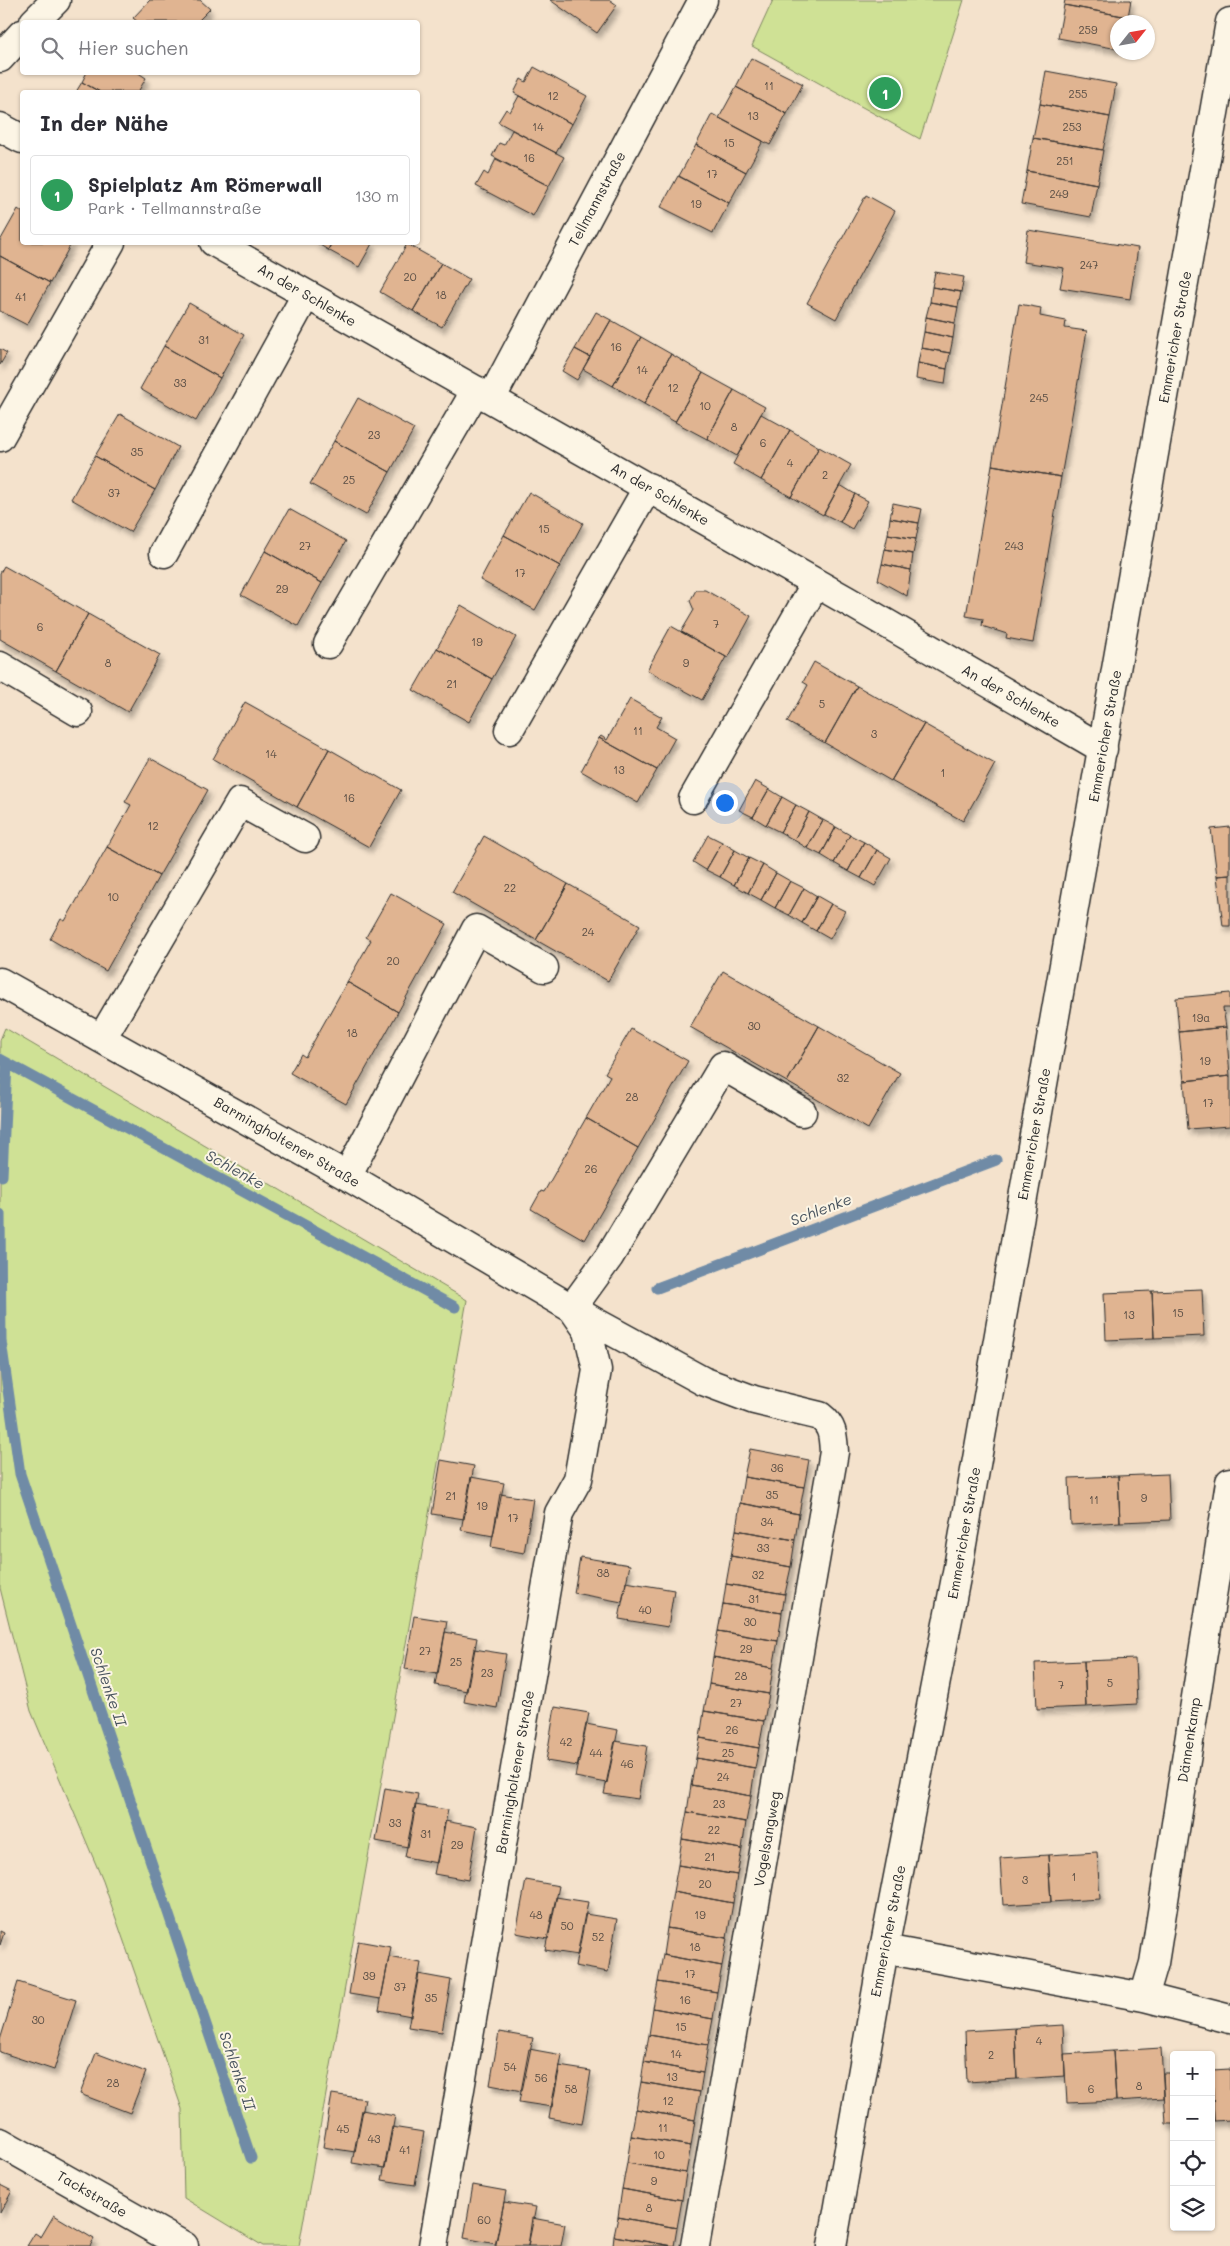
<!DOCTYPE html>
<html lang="de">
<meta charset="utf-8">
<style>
body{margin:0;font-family:Mali,sans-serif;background:#f7f7f7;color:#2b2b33}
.controls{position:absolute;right:15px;bottom:15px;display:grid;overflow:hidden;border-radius:5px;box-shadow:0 1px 4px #0004}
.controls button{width:45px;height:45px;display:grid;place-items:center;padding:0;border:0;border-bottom:1px solid #e1e1e2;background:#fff;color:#2b2b33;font:25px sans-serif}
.compass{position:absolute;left:1110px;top:15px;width:45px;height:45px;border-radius:50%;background:#fff;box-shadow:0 1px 4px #0004;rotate:59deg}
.you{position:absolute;left:724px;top:802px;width:18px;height:18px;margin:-12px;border:4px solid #fff;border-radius:50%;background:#1a73e8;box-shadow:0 0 0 8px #1a73e833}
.badge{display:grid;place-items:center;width:32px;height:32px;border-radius:50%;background:#7c3aed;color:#fff;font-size:16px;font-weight:700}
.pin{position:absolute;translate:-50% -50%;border:2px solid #fff;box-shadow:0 1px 5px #0006}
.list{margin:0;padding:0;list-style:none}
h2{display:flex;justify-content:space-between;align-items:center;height:65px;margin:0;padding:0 20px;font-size:21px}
h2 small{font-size:16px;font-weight:400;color:#7c7c81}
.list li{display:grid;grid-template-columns:32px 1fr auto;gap:15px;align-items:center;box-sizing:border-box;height:80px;margin:0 10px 10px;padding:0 10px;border:1px solid #e1e1e2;border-radius:5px}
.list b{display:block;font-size:19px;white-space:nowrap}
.list p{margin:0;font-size:16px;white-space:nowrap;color:#7c7c81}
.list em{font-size:16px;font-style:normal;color:#7c7c81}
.icon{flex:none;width:28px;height:28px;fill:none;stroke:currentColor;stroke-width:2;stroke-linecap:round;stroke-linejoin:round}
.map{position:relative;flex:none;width:1230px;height:2246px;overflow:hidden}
.search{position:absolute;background:#fff;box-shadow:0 1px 4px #0004;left:20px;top:20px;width:400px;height:55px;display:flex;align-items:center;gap:12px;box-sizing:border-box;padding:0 18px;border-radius:5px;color:#7c7c81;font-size:19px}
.panel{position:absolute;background:#fff;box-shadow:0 1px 4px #0004;left:20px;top:90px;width:400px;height:155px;border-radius:5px}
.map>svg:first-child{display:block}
.green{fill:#cfe195;stroke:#7d8660}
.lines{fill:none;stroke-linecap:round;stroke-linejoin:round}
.stream{stroke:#6f8ba6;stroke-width:11}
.building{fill:#e0b491;stroke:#2b2b2b;filter:url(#shadow)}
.minor-casing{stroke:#2b2b2b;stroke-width:31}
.major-casing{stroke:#2b2b2b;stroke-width:31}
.minor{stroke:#fcf5e5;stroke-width:28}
.major{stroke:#fcf5e5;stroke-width:28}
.labels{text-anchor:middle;stroke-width:4;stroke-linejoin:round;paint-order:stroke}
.number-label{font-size:11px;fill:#584d44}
.street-label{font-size:14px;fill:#2b2b2b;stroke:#fcf5e5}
.water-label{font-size:15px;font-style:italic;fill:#48535e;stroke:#fcf5e5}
</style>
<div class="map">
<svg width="1230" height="2246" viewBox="0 0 1230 2246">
<defs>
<filter id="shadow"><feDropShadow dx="3" dy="5.5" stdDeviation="2.5" flood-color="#0004"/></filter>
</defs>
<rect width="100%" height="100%" fill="#f4e2cc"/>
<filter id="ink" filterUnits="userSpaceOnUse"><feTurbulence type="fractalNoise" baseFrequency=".02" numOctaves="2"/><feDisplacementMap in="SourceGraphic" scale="10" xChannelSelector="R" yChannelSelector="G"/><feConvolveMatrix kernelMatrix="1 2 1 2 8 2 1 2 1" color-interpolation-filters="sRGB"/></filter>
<g filter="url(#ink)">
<!-- green -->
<path class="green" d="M773 0H964L920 139 752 46Z
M5 1028 467 1300 299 2246H263L184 2198 182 2109 103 1881 31 1711 0 1588V1040Z"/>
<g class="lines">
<!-- stream -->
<path class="stream" d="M0 1059 455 1307
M2 1176 7 1063
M0 1214 1 1341 20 1474 251 2158
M657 1288 996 1160"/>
</g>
<!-- building -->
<path class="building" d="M150 0H200L210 9 197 22H138L133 18Z
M550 0H610L617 5 597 33Z
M1065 0H1131L1128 17 1064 5Z
M1064 5 1128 17 1127 22H1118V49L1058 38Z
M751 58 803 84 787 114 736 87Z
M534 67 587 96 572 124 514 93 521 79 526 82Z
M1046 71 1116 84 1110 117 1040 104Z
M87 72H137L146 78 138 92H100L82 82Z
M82 82 100 92H76Z
M736 87 787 114 770 145 719 118Z
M519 96 572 124 556 153 498 122 506 109 510 112Z
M1040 104 1110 117 1103 150 1033 138Z
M712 114 763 141 746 172 696 145Z
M512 130 564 157 549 186 492 156 499 143 504 145Z
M1033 138 1103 150 1097 184 1027 171Z
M696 145 746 172 729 203 679 176Z
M496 159 549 186 533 216 476 186 484 172 488 175Z
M1027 171 1097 184 1091 217 1021 204Z
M678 176 729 203 713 233 661 207Z
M866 195 895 211 836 319 807 303Z
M18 209 22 212V242H72L50 283 0 256V241Z
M1028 230 1138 248 1130 299 1060 288 1064 268 1023 262Z
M315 242H332L328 250Z
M332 242H373L359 267 328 250Z
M407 244 441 263 413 311 380 292Z
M0 256 50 283 27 325 0 311Z
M441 263 469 279 442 327 413 311Z
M935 272 964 277 961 292 932 287Z
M932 287 961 292 958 307 930 302Z
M930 302 958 307 955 323 926 317Z
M189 303 244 335 220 378 164 346Z
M1019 304 1041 308 1040 316 1066 321 1065 328 1087 331 1061 477 992 465Z
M596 312 611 320 590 357 575 349Z
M926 317 955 323 953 338 924 332Z
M611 320 641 337 613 386 583 369Z
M924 332 953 338 950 353 921 348Z
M641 337 671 354 644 404 613 386Z
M164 346 220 378 196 421 140 389Z
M921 348 950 353 947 369 918 363Z
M0 349 7 353 0 365Z
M575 349 590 357 577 380 562 371Z
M671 354 703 373 675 422 644 404Z
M918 363 947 369 945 384 916 379Z
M703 373 734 390 707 439 675 422Z
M734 390 765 407 737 456 707 439Z
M358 398 414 429 390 472 334 441Z
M120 414 178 447 155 490 95 456Z
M761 414 790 430 761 480 733 464Z
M790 430 819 447 791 497 761 480Z
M334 441 390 472 366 515 310 484Z
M819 447 851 465 823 515 791 497Z
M95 456 155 490 130 532 71 499Z
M992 465 1061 477 1033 643 1006 638 1007 634 982 626 983 619 966 616Z
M840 485 855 494 840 522 824 514Z
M529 492 583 523 560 566 504 535Z
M855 494 868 501 852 529 840 522Z
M893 503 922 509 919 523 890 518Z
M289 509 346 541 322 583 265 551Z
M890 518 919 523 916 539 888 534Z
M888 534 916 539 913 554 885 549Z
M504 535 560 566 535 610 480 580Z
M885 549 913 554 911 570 882 564Z
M265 551 322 583 298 626 241 595Z
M882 564 911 570 907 596 878 580Z
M4 566 88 614 56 671 0 639V573Z
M696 590H705L751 616 728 658 681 632 694 610 690 601Z
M461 605 516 637 492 679 437 648Z
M88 614 160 655 128 712 56 671Z
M671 626 726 657 702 700 647 670Z
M437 648 492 679 469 722 413 690Z
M814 662 857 686 825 743 787 722 808 685 803 682Z
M857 686 924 724 891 781 825 743Z
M630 699 662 717 656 727 675 738 657 770 599 738 601 736 607 740Z
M245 702 329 749 297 807 213 759Z
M924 724 995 764 963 821 891 781Z
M599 738 657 770 638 803 581 771Z
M329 749 401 790 369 847 297 807Z
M150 758 208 790 159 876 107 847 131 805 125 802Z
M755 781 769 789 753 817 739 810Z
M769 789 782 797 766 825 753 817Z
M782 797 796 805 780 832 766 825Z
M796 805 809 812 794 840 780 832Z
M809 812 823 820 807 848 794 840Z
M823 820 836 827 821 855 807 848Z
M836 827 850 835 834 863 821 855Z
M1230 827V875L1217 876 1211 829Z
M708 835 722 842 706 870 693 862Z
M850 835 864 842 848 871 834 863Z
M484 836 568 884 536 940 452 892Z
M722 842 735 850 720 877 706 870Z
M864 842 877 850 861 878 848 871Z
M107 847 159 876 106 971 50 939 61 919 65 921Z
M735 850 749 858 734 885 720 877Z
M877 850 891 858 875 886 861 878Z
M749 858 763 865 748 893 734 885Z
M763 865 776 873 761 900 748 893Z
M776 873 790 881 775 908 761 900Z
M1230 875V926H1223L1217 876Z
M790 881 804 888 789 915 775 908Z
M568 884 640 925 608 981 536 940Z
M804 888 817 896 802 923 789 915Z
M391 893 447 924 398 1012 347 982 371 940 366 937Z
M817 896 831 904 816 931 802 923Z
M831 904 845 911 830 939 816 931Z
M723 971 819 1026 787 1082 690 1027Z
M347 982 398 1012 346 1104 290 1073 301 1054 305 1057Z
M1230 993V1008H1223L1226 1027 1179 1032 1176 998Z
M819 1026 900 1073 868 1129 787 1082Z
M1226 1027 1230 1076 1184 1081 1179 1032Z
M631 1029 688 1061 638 1148 586 1118 610 1076 605 1073Z
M1230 1076V1126L1188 1129 1184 1081Z
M586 1118 638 1148 585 1240 531 1209 541 1191 544 1192Z
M1202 1289 1204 1336 1154 1338 1152 1291Z
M1152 1291 1154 1338 1106 1340 1104 1293Z
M750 1449 809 1460 804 1487 744 1477Z
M441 1460 474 1466 464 1519 432 1514Z
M1168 1474 1170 1520 1120 1522 1118 1476Z
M1118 1476 1120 1522 1071 1525 1069 1478Z
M471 1477 504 1483 493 1536 461 1530Z
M744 1477 804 1487 799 1514 740 1503Z
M500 1494 533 1499 524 1553 491 1547Z
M740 1503 799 1514 795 1540 736 1530Z
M736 1530 795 1540 791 1567 731 1556Z
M731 1556 791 1567 785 1594 726 1584Z
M580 1557 630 1565 622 1602 574 1593Z
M626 1582 674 1590 668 1627 619 1619Z
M726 1584 785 1594 782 1613 723 1604Z
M723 1604 782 1613 778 1641 718 1631Z
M414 1616 447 1621 438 1674 405 1669Z
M718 1631 778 1641 773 1668 713 1657Z
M445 1632 477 1638 467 1691 435 1685Z
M474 1649 506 1654 497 1708 464 1702Z
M713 1657 773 1668 769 1694 709 1684Z
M1135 1659 1137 1704 1086 1707 1084 1661Z
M1084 1661 1086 1707 1037 1709 1035 1663Z
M709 1684 769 1694 764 1721 704 1711Z
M555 1707 589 1713 578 1766 546 1761Z
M704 1711 764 1721 759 1748 700 1738Z
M586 1724 618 1730 607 1783 575 1777Z
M700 1738 759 1748 755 1768 696 1758Z
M615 1741 647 1746 638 1799 604 1794Z
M696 1758 755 1768 751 1796 691 1785Z
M691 1785 751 1796 746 1822 687 1812Z
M385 1788 418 1794 408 1847 376 1841Z
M415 1805 448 1810 437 1863 405 1857Z
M687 1812 746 1822 742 1849 682 1839Z
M445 1821 477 1827 468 1880 434 1874Z
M682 1839 742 1849 737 1875 678 1865Z
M1097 1852 1100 1899 1051 1902 1048 1855Z
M1048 1855 1051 1902 1003 1905 1000 1858Z
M678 1865 737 1875 733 1903 673 1892Z
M526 1880 559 1886 548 1939 516 1933Z
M673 1892 733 1903 727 1938 667 1928Z
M556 1897 588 1902 578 1955 545 1950Z
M585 1914 617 1919 608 1972 575 1966Z
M667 1928 727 1938 722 1966 663 1955Z
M0 1931 4 1933 0 1945Z
M358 1941 391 1947 381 1999 349 1994Z
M663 1955 722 1966 717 1992 658 1982Z
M389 1957 421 1963 411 2016 379 2010Z
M418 1974 451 1980 442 2032 408 2027Z
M18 1982 76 2000 54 2070 0 2052V2040Z
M658 1982 717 1992 713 2019 653 2008Z
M653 2008 713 2019 708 2045 649 2035Z
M1063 2025 1065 2076 1017 2079 1015 2028Z
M1015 2028 1017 2079 967 2082 965 2031Z
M499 2032 533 2038 522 2091 490 2085Z
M649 2035 708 2045 703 2073 644 2062Z
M1161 2048 1164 2098 1116 2101 1113 2051Z
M529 2049 562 2055 552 2107 519 2102Z
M1113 2051 1116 2101 1067 2103 1064 2054Z
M96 2053 146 2072 130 2113 80 2094Z
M644 2062 703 2073 700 2092 641 2082Z
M559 2066 591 2071 582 2124 549 2118Z
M1230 2069V2120L1214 2121 1212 2070Z
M1212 2070 1214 2121 1211 2122V2070Z
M1163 2073H1174V2124H1166Z
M641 2082 700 2092 695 2120 636 2109Z
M332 2094 365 2099 355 2152 323 2147Z
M636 2109 695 2120 691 2146 631 2136Z
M362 2110 395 2116 385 2168 352 2163Z
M392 2127 424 2132 415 2185 382 2180Z
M631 2136 691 2146 686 2173 627 2163Z
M627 2163 686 2173 682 2200 622 2189Z
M0 2185 12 2191 0 2213Z
M473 2185 506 2191 496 2244 464 2238Z
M622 2189 682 2200 677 2228 618 2217Z
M504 2202 536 2207 528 2246H495Z
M54 2215 94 2239 90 2246H27L35 2233 41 2237Z
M618 2217 677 2228 674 2246 614 2236Z
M532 2218 565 2224 561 2246H528Z
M614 2236 672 2246H613Z"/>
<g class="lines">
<defs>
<path id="minor" d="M34 22 56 0
M0 58 22 34
M0 127 22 139
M214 242 846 600 1103 749
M491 399 703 0
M0 437 111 242
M164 553 306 295
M328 644 476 390
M0 666 78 712
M509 730 648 487
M693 799 816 583
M0 982 347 1176 595 1322 703 1381 754 1400 820 1416C833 1426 833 1436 834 1452L695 2246
M102 1038 240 802 305 838
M347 1176 476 929 544 968
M884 1949 1144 1997 1230 2019
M1144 1997 1154 1963 1230 1482
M0 2142 184 2246
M433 2246 559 1513 578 1479 597 1370 588 1331 572 1308 609 1257 723 1066 802 1112"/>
<path id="major" d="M832 2246 884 1949 958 1567 1230 22"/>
</defs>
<!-- minor casing -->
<use href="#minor" class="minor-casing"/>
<!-- major casing -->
<use href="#major" class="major-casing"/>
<!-- minor -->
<use href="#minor" class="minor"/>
<!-- major -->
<use href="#major" class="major"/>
</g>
</g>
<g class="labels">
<!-- number labels -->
<g class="number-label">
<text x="1088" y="34">259</text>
<text x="769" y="90">11</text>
<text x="1078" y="98">255</text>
<text x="553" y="100">12</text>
<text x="753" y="120">13</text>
<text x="538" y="131">14</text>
<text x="1072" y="131">253</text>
<text x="729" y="147">15</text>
<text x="529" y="162">16</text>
<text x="1065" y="165">251</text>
<text x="712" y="178">17</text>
<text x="1059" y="198">249</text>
<text x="696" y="208">19</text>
<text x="1089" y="269">247</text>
<text x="410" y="281">20</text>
<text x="441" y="299">18</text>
<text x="21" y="301">41</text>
<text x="204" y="344">31</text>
<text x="616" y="351">16</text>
<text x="642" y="374">14</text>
<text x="180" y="387">33</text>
<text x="673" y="392">12</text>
<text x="1039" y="402">245</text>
<text x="705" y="410">10</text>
<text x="734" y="431">8</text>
<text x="374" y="439">23</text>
<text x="763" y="447">6</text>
<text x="137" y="456">35</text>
<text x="790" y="467">4</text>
<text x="825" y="479">2</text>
<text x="349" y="484">25</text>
<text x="114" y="497">37</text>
<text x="544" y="533">15</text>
<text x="305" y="550">27</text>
<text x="1014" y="550">243</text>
<text x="520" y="577">17</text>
<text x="282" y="593">29</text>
<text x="716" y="628">7</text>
<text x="40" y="631">6</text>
<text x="477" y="646">19</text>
<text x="108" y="667">8</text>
<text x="686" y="667">9</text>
<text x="452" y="688">21</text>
<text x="822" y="708">5</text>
<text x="638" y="735">11</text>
<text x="874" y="738">3</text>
<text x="271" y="758">14</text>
<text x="619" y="774">13</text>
<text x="943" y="777">1</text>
<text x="349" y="802">16</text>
<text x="153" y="830">12</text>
<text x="510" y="892">22</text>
<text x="113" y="901">10</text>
<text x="588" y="936">24</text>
<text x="393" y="965">20</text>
<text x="1201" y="1022">19a</text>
<text x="754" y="1030">30</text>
<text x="352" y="1037">18</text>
<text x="1205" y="1065">19</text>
<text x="843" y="1082">32</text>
<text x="632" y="1101">28</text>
<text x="1208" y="1107">17</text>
<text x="591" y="1173">26</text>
<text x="1178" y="1317">15</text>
<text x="1129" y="1319">13</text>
<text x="777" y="1472">36</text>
<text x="772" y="1499">35</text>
<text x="451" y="1500">21</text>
<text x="1144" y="1502">9</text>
<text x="1094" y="1504">11</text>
<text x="482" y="1510">19</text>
<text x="513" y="1522">17</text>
<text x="767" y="1526">34</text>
<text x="763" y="1552">33</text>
<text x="603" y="1577">38</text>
<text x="758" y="1579">32</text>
<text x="754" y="1603">31</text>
<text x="645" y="1614">40</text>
<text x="750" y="1626">30</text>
<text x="746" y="1653">29</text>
<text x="425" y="1655">27</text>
<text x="456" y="1666">25</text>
<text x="487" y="1677">23</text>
<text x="741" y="1680">28</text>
<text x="1110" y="1687">5</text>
<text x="1061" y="1689">7</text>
<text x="736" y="1707">27</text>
<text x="732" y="1734">26</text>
<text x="566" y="1746">42</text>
<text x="596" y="1757">44</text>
<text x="728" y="1757">25</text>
<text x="627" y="1768">46</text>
<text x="723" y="1781">24</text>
<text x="719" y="1808">23</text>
<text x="395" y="1827">33</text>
<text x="714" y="1834">22</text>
<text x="426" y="1838">31</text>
<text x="457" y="1849">29</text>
<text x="710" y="1861">21</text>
<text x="1074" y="1881">1</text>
<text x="1025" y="1884">3</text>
<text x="705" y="1888">20</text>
<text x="536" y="1919">48</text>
<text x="700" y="1919">19</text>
<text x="567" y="1930">50</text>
<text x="598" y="1941">52</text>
<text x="695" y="1951">18</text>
<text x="690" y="1978">17</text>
<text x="369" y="1980">39</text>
<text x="400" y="1991">37</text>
<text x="431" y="2002">35</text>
<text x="685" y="2004">16</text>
<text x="38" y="2024">30</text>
<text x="681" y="2031">15</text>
<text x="1039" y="2045">4</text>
<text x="676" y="2058">14</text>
<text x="991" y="2059">2</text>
<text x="510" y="2071">54</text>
<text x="672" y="2081">13</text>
<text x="541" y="2082">56</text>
<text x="113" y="2087">28</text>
<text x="1139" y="2090">8</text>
<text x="571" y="2093">58</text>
<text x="1091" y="2093">6</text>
<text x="668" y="2105">12</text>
<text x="663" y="2132">11</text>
<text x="343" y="2133">45</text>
<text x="374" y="2143">43</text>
<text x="405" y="2154">41</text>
<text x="659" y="2159">10</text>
<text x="654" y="2185">9</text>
<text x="649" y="2212">8</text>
<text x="484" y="2224">60</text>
</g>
<!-- street labels -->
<g class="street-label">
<text transform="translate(597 199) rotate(-62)" y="5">Tellmannstraße</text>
<text transform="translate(307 295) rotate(30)" y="5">An der Schlenke</text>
<text transform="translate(1175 337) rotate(-80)" y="5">Emmericher Straße</text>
<text transform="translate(660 494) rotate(30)" y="5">An der Schlenke</text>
<text transform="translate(1011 696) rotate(30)" y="5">An der Schlenke</text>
<text transform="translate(1105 736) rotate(-80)" y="5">Emmericher Straße</text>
<text transform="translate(1034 1134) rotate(-80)" y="5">Emmericher Straße</text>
<text transform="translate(287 1142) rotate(30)" y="5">Barmingholtener Straße</text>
<text transform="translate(964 1533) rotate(-80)" y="5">Emmericher Straße</text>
<text transform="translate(1189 1740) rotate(-81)" y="5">Dännenkamp</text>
<text transform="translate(515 1772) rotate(-80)" y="5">Barmingholtener Straße</text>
<text transform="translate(767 1839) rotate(-80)" y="5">Vogelsangweg</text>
<text transform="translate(888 1931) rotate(-79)" y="5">Emmericher Straße</text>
<text transform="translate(92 2194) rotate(30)" y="5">Tackstraße</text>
</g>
<!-- water labels -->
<g class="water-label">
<text transform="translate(235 1170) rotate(29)" y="5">Schlenke</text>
<text transform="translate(821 1210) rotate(-21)" y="5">Schlenke</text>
<text transform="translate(108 1687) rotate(71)" y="5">Schlenke II</text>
<text transform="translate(237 2071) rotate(71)" y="5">Schlenke II</text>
</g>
</g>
</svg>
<div class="controls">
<button>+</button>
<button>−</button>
<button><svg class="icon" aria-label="locate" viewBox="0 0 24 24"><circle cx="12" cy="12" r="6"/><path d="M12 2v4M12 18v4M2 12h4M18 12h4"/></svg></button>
<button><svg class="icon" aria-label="layers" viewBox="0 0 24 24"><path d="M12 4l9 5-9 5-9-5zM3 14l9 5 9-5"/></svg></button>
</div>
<svg class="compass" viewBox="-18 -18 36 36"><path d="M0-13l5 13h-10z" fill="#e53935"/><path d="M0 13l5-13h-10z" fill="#7c7c81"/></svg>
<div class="you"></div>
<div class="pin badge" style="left:885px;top:93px;background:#2e9e5b">1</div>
<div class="search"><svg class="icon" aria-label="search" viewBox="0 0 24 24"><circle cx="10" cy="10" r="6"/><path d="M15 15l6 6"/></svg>Hier suchen</div>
<section class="panel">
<h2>In der Nähe<small></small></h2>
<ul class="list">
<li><span class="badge" style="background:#2e9e5b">1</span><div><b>Spielplatz Am Römerwall</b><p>Park · Tellmannstraße</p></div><em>130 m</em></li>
</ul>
</section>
</div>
